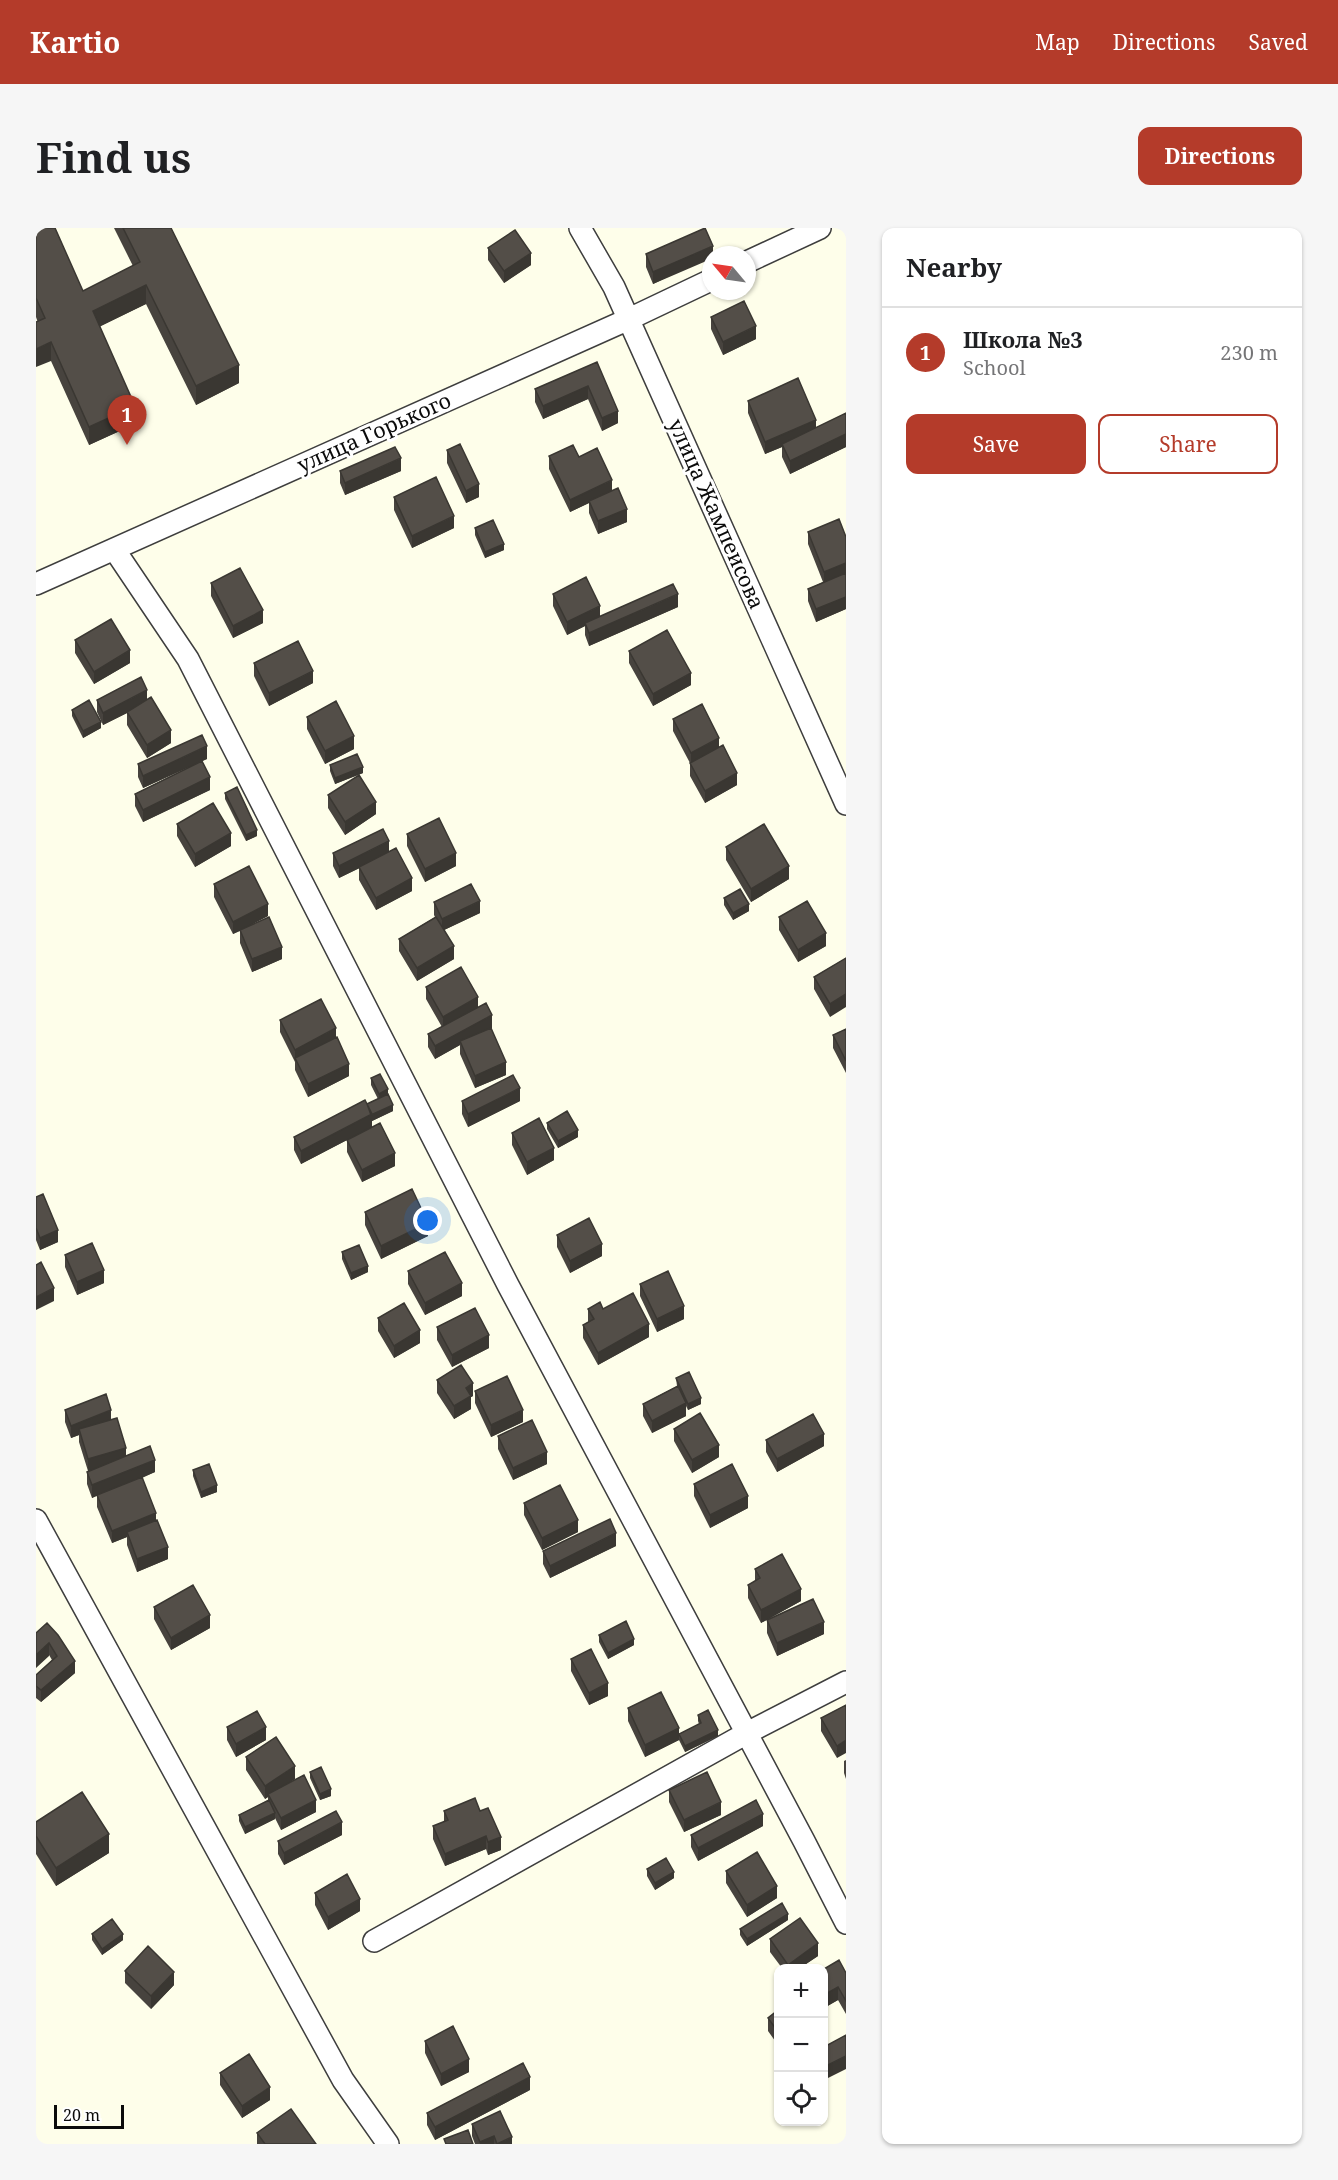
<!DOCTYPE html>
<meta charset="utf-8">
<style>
body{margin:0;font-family:"Noto Serif",serif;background:#f6f6f6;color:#202124}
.controls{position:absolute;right:18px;bottom:18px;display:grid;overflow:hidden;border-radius:12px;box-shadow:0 2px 4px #0004}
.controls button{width:54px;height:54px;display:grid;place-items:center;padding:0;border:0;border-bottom:2px solid #e0e0e0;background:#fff;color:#202124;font:30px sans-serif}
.compass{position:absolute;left:666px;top:18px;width:54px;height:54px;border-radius:50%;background:#fff;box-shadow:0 2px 4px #0004;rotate:299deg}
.scale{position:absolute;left:18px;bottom:15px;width:70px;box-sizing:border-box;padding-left:6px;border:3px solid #0b0b0b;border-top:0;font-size:16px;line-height:21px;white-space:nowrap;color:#0b0b0b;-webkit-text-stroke:4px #fff;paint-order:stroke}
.you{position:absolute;left:392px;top:993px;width:21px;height:21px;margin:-15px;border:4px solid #fff;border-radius:50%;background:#1a73e8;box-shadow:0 0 0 9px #1a73e833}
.badge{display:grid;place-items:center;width:39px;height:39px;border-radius:50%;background:#b43b2a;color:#fff;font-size:20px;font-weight:700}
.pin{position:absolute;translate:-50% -50px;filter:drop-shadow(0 2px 3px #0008)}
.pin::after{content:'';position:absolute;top:32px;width:21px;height:18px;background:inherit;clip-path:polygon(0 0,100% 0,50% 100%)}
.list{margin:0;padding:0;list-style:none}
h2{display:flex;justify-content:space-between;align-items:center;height:78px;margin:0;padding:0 24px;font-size:26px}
h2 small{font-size:20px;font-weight:400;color:#757577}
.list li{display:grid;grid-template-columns:39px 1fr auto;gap:18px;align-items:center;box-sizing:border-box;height:90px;padding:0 24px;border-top:2px solid #e0e0e0}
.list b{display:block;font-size:22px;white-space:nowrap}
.list p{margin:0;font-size:20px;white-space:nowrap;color:#757577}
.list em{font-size:20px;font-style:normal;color:#757577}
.actions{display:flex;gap:12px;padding:18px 24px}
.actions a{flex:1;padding:14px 0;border:2px solid #b43b2a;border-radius:12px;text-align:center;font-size:21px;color:#b43b2a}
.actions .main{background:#b43b2a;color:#fff}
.icon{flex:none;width:33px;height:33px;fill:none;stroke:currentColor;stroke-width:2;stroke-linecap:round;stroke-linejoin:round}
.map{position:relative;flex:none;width:810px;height:1916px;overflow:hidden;border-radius:12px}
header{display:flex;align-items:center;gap:36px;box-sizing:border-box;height:84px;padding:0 30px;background:#b43b2a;color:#fff}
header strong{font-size:28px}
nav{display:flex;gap:33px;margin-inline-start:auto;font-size:21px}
.intro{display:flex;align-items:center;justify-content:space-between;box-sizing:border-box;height:144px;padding:0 36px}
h1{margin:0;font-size:42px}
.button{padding:15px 27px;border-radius:12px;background:#b43b2a;color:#fff;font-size:21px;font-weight:700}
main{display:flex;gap:36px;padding:0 36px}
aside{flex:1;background:#fff;border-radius:12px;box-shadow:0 2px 4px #0004}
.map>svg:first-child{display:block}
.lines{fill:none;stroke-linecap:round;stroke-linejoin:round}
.minor-casing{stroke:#3e3e3e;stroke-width:24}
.minor{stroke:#fff;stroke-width:21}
.wall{fill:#47433e}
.shaded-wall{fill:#3a3732}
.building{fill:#534e48;stroke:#3a3732;stroke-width:1.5}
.labels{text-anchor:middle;stroke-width:6;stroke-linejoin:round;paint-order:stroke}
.street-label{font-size:21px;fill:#0b0b0b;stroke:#fff}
</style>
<header>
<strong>Kartio</strong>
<nav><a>Map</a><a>Directions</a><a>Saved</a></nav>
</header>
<div class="intro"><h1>Find us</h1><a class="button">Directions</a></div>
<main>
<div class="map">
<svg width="810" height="1916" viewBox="0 0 810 1916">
<rect width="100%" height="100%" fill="#fefeea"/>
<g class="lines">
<defs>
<path id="minor" d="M544 0 578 59 810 576
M711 34 784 0
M78 321 152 431 472 1057 768 1613 810 1695
M0 356 593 91 675 52
M0 1292 307 1852 352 1916
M338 1713 711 1505 810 1454"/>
</defs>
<!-- minor casing -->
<use href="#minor" class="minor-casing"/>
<!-- minor -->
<use href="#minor" class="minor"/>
</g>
<!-- wall -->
<path class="wall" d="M0 0 47 63 97 38 78 0H135L203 155 160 177 110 76 64 98 99 196 53 217 15 133 0 89Z
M452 20 495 37 468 55 452 32Z
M610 26 677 27 617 56 610 39Z
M675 89 720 111 687 127 675 101Z
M561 134 582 195 566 203 552 171 507 191 499 174V161Z
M712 173 780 200 810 185V219L754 246 746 229V219L729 226 712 185Z
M411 222 443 269 430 275 411 235Z
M513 228 543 229 576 263 591 294 562 306 553 285V275L534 284 513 241Z
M304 243H365L309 267 304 255Z
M358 269 418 300 376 320 358 282Z
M439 300 468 322 449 330 439 307Z
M772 304 810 309V381L780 394 772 373V361L787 354 772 316Z
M175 355 227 395 197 410 175 368Z
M517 366 564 388 642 379 553 418 549 407V398L531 407 517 378Z
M39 412 94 435 58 456 39 425Z
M593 423 655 457 617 478 593 435Z
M218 435 277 455 233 478 218 448Z
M111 471 135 515 111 530 91 497V485L67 497 61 484V472Z
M36 482 65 500 47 510 36 488Z
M271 489 318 521 289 536 271 501Z
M637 491 701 557 669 575 654 548V535L637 503Z
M171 531 166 533 174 562 107 594 99 578V566L155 538 107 560 102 549V536Z
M294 537 327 545 299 556 294 543Z
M189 565 221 608 210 613 189 571Z
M292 567 340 586 309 607 292 580Z
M141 596 195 618 159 639 141 608Z
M371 606 420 638 389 654 371 618Z
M690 619 753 651 715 674 690 632Z
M353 623 376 663 340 682 323 652V640L303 650 297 638V625Z
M178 656 232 688 211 699 246 731 216 744 204 715V703L197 706 178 669Z
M688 670 713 683 697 692 688 677Z
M398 674 444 685 408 702 418 731 381 753 363 723V711L399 689 398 687Z
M743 689 790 718 762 734 743 702Z
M810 730 794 789 778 761V749Z
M390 759 442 780 456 800 455 801 470 847 439 860 424 826V817L399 831 392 819V806L406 799 390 771Z
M244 792 300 809 313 848 272 869 259 842V834L244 804Z
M810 801V845L797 820V807Z
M335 850 352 866 357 883 336 893V899L359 938 326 954 311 924V912L265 936 258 922V909L342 871 335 857Z
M426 873H484L432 899 426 886Z
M511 895 542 909 522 920 511 901Z
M476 905 518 932 491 947 476 917Z
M0 969 22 1014 4 1022 0 1012Z
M329 984 392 1008 345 1031 329 997Z
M521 1007 566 1028 534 1045 521 1019Z
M306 1024 332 1044 315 1052 306 1031Z
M29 1027 68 1055 41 1067 29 1039Z
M372 1043 426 1068 389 1087 372 1056Z
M604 1056 648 1091 621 1104 604 1068Z
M552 1081H567L613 1109 562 1137 547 1110V1097L552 1094Z
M342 1090 384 1115 358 1130 342 1103Z
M401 1099 453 1120 416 1139 401 1112Z
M640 1150 665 1176 652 1182 650 1178V1188L616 1205 607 1188V1176L641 1158Z
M401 1152 437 1168 435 1169V1181L418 1191 401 1165Z
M439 1163 487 1194 455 1209 439 1175Z
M29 1182 75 1192 90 1228 119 1244 106 1250 132 1331 101 1344 91 1317V1309L76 1315 61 1279V1267L56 1270 51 1256V1244L52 1243 43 1214V1207L35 1210 29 1194Z
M638 1201 683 1229 656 1245 638 1213Z
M462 1208 511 1236 477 1252 462 1221Z
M730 1212 788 1218 741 1244 730 1224Z
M157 1242 181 1264 165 1270 157 1248Z
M658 1256 712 1280 674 1300 658 1268Z
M488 1275 542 1304 506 1322 488 1287Z
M580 1318 514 1350 507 1336V1323Z
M719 1341 765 1373 725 1395 712 1370V1357L719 1353Z
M118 1379 174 1400 135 1422 118 1391Z
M731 1392 788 1406 741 1428 731 1405Z
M0 1405 39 1433V1445L5 1474 0 1470V1447L16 1432Z
M563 1407 598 1417 572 1431 563 1414Z
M535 1431 572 1468 553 1477 535 1443Z
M810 1477 801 1530 785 1503V1490Z
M592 1480 643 1506 663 1496 662 1493V1487L682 1508 649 1524 643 1512 609 1529 592 1493Z
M191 1499 230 1512 200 1529 191 1512Z
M210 1529 259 1551 251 1556 280 1584 245 1602 239 1590V1591L209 1606 203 1593V1587L232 1572V1569L229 1571 210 1542Z
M810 1532V1551L808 1545V1533Z
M274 1544 295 1568 284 1572 274 1550Z
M633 1562 685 1587 648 1604 633 1574Z
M408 1583H444L465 1622 452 1627 450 1621 409 1638 397 1611V1598L408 1594Z
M0 1594 73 1625 20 1658 0 1626Z
M727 1598 662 1633 655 1619V1607Z
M306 1607 248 1637 242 1626V1613Z
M611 1641 638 1650 619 1662 611 1648Z
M690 1643 741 1670 711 1689 690 1655Z
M279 1665 324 1683 292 1702 279 1677Z
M752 1692 711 1718 704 1707V1701Z
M56 1706 87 1712 66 1727 56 1712Z
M734 1711 782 1728 764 1740H746L734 1724Z
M788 1741 810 1745V1786L802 1772 788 1780Z
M89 1743 138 1757 115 1781 89 1755Z
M742 1782V1817L732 1803V1790Z
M389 1813 433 1844 405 1858 389 1825Z
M184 1845 234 1872 206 1890 184 1857Z
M494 1862 399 1912 391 1897V1885Z
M436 1896 476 1916H439L436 1908Z
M221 1905 280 1916H221Z"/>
<!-- shaded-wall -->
<path class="shaded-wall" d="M677 18V27H675V31L617 56V44Z
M495 25V37L468 55V43Z
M110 57V76L57 102V83Z
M720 98V111L687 127V114Z
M15 114V133L0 139V121Z
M203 137V155L160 177V158Z
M552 158V171L507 191V178Z
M99 178V196L53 217V199Z
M582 183V195L566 203V190Z
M780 192V204L746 216V219L729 226V214Z
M810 206V219L754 246V233Z
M365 230V243L309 267V255Z
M576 252V264L553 273V275L534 284V272Z
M443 256V269L430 275V263Z
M591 281V294L562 306V293Z
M418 288V300L376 320V308Z
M468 316V322L449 330V324Z
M810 335V348L788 356V344Z
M642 366V379L553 418V405Z
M810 369V381L780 394V381Z
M564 378V390L549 395V398L531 407V394Z
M227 382V395L197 410V398Z
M94 422V435L58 456V444Z
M277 443V455L233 478V465Z
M655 445V457L617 478V466Z
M111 462V475L67 497V485Z
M65 494V500L47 510V503Z
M135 502V515L111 530V517Z
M318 508V521L289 536V523Z
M683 510V523L655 537V525Z
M171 518V531L107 560V548Z
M327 539V545L299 556V550Z
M701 545V557L669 575V563Z
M174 549V562L107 594V582Z
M340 574V586L309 607V594Z
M221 602V608L210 613V607Z
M195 605V618L159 639V626Z
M353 613V626L303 650V638Z
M420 625V638L389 654V641Z
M753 638V651L715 674V661Z
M376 650V663L340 682V670Z
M444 673V685L406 703V691Z
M232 676V688L197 706V694Z
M713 676V683L697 692V685Z
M790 705V718L762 734V722Z
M418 718V731L381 753V740Z
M246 719V731L216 744V731Z
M810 766V779L794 789V776Z
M442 769V782L407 801V789Z
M456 787V800L426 816 424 813V817L399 831V818Z
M300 800V813L259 830V822Z
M470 834V847L439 860V848Z
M313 836V848L272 869V856Z
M484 860V873L432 899V886Z
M352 861V868L343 873V866Z
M357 877V883L336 893V899L265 936V923L336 886Z
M542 902V909L522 920V913Z
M518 920V932L491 947V934Z
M359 925V938L326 954V942Z
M392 995V1008L345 1031V1018Z
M22 1002V1014L4 1022V1010Z
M566 1016V1028L534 1045V1033Z
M332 1038V1044L315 1052V1045Z
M68 1042V1055L41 1067V1054Z
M426 1055V1068L389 1087V1075Z
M18 1060V1073L0 1082V1069Z
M648 1078V1091L621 1104V1091Z
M613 1096V1109L562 1137V1125Z
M384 1102V1115L358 1130V1118Z
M453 1107V1120L416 1139V1127Z
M437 1155V1168L435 1169V1181L418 1191V1178L430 1160Z
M665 1170V1176L652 1182V1176Z
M650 1175V1188L616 1205V1193Z
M75 1182V1195L43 1201V1207L35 1210V1198Z
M487 1182V1194L455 1209V1197Z
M788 1206V1218L741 1244V1231Z
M683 1217V1229L656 1245V1232Z
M90 1220V1233L52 1244V1231Z
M511 1224V1236L477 1252V1240Z
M119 1232V1244L56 1270V1257Z
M181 1257V1264L165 1270V1264Z
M712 1268V1280L674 1300V1287Z
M120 1285V1298L91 1304V1309L76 1315V1303Z
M542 1292V1304L506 1322V1310Z
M580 1305V1318L514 1350V1338Z
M132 1319V1331L101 1344V1331Z
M765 1361V1373L725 1395V1382Z
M174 1387V1400L135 1422V1410Z
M788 1394V1406L741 1428V1415Z
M598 1411V1417L572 1431V1425Z
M13 1415V1428L0 1440V1427Z
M39 1433V1445L5 1474V1462Z
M572 1455V1468L553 1477V1465Z
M230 1499V1512L200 1529V1516Z
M643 1500V1512L609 1529V1517Z
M682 1502V1508L649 1524V1518Z
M810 1512V1525L801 1530V1518Z
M259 1538V1551L233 1568 232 1566V1569L229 1571V1558Z
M295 1561V1568L284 1572V1566Z
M280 1572V1584L245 1602V1590Z
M685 1574V1587L648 1604V1592Z
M239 1585V1591L209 1606V1599Z
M727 1586V1598L662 1633V1620Z
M306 1594V1607L248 1637V1625Z
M73 1606V1625L20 1658V1640Z
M450 1608V1621L409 1638V1626Z
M465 1609V1622L452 1627V1614Z
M638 1644V1650L619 1662V1655Z
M741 1658V1670L711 1689V1677Z
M324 1671V1683L292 1702V1689Z
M752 1686V1692L711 1718V1711Z
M87 1706V1712L66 1727V1721Z
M782 1715V1728L764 1740H752V1737Z
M138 1744V1757L115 1781V1768Z
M802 1759V1772L788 1780V1767Z
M810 1828V1841L788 1852V1839Z
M433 1831V1844L405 1858V1846Z
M494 1849V1862L399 1912V1899Z
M234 1859V1872L206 1890V1878Z
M458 1908V1916H444V1914Z
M476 1909V1916H461Z"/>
<!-- building -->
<path class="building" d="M0 0H19L47 63 104 34 87 0H135L203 137 160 158 110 57 57 83 99 178 53 199 15 114 0 121V94L9 90 0 70Z
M669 0 677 18 617 44 610 26Z
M479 2 495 25 468 43 452 20Z
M708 73 720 98 687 114 675 89Z
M561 134 582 183 566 190 552 158 507 178 499 161Z
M762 150 780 192 729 214 712 173Z
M810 185V206L754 233 746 216Z
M424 216 443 256 430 263 411 222Z
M537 217 543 229 561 220 576 252 534 272 513 228Z
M359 219 365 230 309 255 304 243Z
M400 249 418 288 376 308 358 269Z
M582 260 591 281 562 293 553 273Z
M803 291 810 309V335L788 344 772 304Z
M457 292 468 316 449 324 439 300Z
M204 340 227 382 197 398 175 355Z
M810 345V369L780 381 772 361Z
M550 349 564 378 531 394 517 366Z
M637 356 642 366 553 405 549 395Z
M75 391 94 422 58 444 39 412Z
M631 402 655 445 617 466 593 423Z
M262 413 277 443 233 465 218 435Z
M105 449 111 462 67 485 61 472Z
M115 469 135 502 111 517 91 484Z
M53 472 65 494 47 503 36 482Z
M300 473 318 508 289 523 271 489Z
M666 476 683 510 655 525 637 491Z
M166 507 171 518 107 548 102 536Z
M687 517 701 545 669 563 654 535Z
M321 526 327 539 299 550 294 537Z
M166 533 174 549 107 582 99 566Z
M323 547 340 574 309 594 292 567Z
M201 559 221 602 210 607 189 565Z
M177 575 195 605 159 626 141 596Z
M403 590 420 625 389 641 371 606Z
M728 596 753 638 715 661 690 619Z
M347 601 353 613 303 638 297 625Z
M360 620 376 650 340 670 323 639Z
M213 638 232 676 197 694 178 656Z
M435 656 444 673 406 691 398 674Z
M704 661 713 676 697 685 688 670Z
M771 673 790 705 762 722 743 689Z
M233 689 246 719 216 731 204 702Z
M400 689 418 718 381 740 363 711Z
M810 731V766L794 776 778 749 810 730Z
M425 739 442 769 407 789 390 759Z
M285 771 300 800 259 822 244 792Z
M450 775 456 787 399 818 392 806Z
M455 800 470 834 439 848 424 813Z
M810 801V833L797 807Z
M301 809 313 836 272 856 259 830Z
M344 846 352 861 343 866 335 850Z
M477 847 484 860 432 886 426 873Z
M352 866 357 877 335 887 331 876Z
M329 872 336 886 265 923 258 909Z
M531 883 542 902 522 913 511 895Z
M503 890 518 920 491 934 476 905Z
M344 895 359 925 326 942 311 912Z
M376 961 392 995 345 1018 329 984Z
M7 966 22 1002 4 1010 0 1000V969Z
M553 990 566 1016 534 1033 521 1007Z
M56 1015 68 1042 41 1054 29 1027Z
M323 1017 332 1038 315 1045 306 1024Z
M409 1024 426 1055 389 1075 372 1043Z
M5 1034 18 1060 0 1069V1037Z
M632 1043 648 1078 621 1091 604 1056Z
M597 1065 613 1096 562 1125 547 1097 558 1091 552 1081 564 1074 567 1081Z
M368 1075 384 1102 358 1118 342 1090Z
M439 1080 453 1107 416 1127 401 1099Z
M425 1137 437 1155 430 1160 435 1168 418 1178 401 1152Z
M653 1144 665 1170 652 1176 640 1150Z
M471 1148 487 1182 455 1197 439 1163Z
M642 1158 650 1175 616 1193 607 1176Z
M70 1166 75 1182 35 1198 29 1182Z
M664 1185 683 1217 656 1232 638 1201Z
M777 1186 788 1206 741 1231 730 1212Z
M81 1190 90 1220 52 1231 43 1201Z
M496 1192 511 1224 477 1240 462 1208Z
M114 1218 119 1232 56 1257 51 1244Z
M173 1236 181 1257 165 1264 157 1242Z
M696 1236 712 1268 674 1287 658 1256Z
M106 1249 120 1285 76 1303 61 1267Z
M524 1257 542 1292 506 1310 488 1275Z
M574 1291 580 1305 514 1338 507 1323Z
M121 1292 132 1319 101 1331 91 1304Z
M746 1326 765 1361 725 1382 712 1357 724 1350 719 1341Z
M157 1357 174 1387 135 1410 118 1379Z
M777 1371 788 1394 741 1415 731 1392Z
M590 1393 598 1411 572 1425 563 1407Z
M11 1395 22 1407 39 1433 5 1462 0 1458V1447L21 1428 13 1415 0 1427V1405Z
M555 1421 572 1455 553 1465 535 1431Z
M625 1464 643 1500 609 1517 592 1480Z
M810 1477V1512L801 1518 785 1490Z
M672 1482 682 1502 649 1518 643 1506 665 1495 662 1487Z
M221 1483 230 1499 200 1516 191 1499Z
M240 1509 259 1538 229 1558 210 1529Z
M285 1539 295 1561 284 1566 274 1544Z
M671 1544 685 1574 648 1592 633 1562Z
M268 1547 280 1572 245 1590 232 1566Z
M46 1564 73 1606 20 1640 0 1608V1594Z
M439 1570 444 1583 452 1580 465 1609 452 1614 450 1608 409 1626 397 1598 412 1592 408 1583Z
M233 1572 239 1585 209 1599 203 1587Z
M720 1572 727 1586 662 1620 655 1607Z
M300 1583 306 1594 248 1625 242 1613Z
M721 1624 741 1658 711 1677 690 1643Z
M630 1630 638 1644 619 1655 611 1641Z
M311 1646 324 1671 292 1689 279 1665Z
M746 1675 752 1686 711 1711 704 1701Z
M764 1690 782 1715 752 1737 734 1711Z
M76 1691 87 1706 66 1721 56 1706Z
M112 1718 138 1744 115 1768 89 1743Z
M803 1732 810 1745V1773L802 1759 788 1767V1741Z
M742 1782V1804L732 1790Z
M417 1798 433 1831 405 1846 389 1813Z
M810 1807V1828L788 1839V1819Z
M213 1826 234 1859 206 1878 184 1845Z
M487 1835 494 1849 399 1899 391 1885Z
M255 1881 280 1916H229L221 1905Z
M464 1883 476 1909 461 1916 458 1908 444 1914 436 1896Z
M432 1902 437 1916H410L408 1911Z"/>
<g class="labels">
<!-- street labels -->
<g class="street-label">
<text transform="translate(338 205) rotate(-24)" y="7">улица Горького</text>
<text transform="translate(680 286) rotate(66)" y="7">улица Жампеисова</text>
</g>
</g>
</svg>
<div class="controls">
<button>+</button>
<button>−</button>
<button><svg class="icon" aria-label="locate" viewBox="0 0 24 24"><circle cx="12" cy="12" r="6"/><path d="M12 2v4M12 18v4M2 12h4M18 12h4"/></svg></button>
</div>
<svg class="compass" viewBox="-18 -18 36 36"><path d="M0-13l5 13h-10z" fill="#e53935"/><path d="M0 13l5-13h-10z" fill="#757577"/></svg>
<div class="scale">20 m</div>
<div class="you"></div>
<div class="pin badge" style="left:91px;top:217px">1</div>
</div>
<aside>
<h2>Nearby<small></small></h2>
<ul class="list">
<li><span class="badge">1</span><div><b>Школа №3</b><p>School</p></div><em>230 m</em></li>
</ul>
<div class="actions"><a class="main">Save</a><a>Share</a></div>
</aside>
</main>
